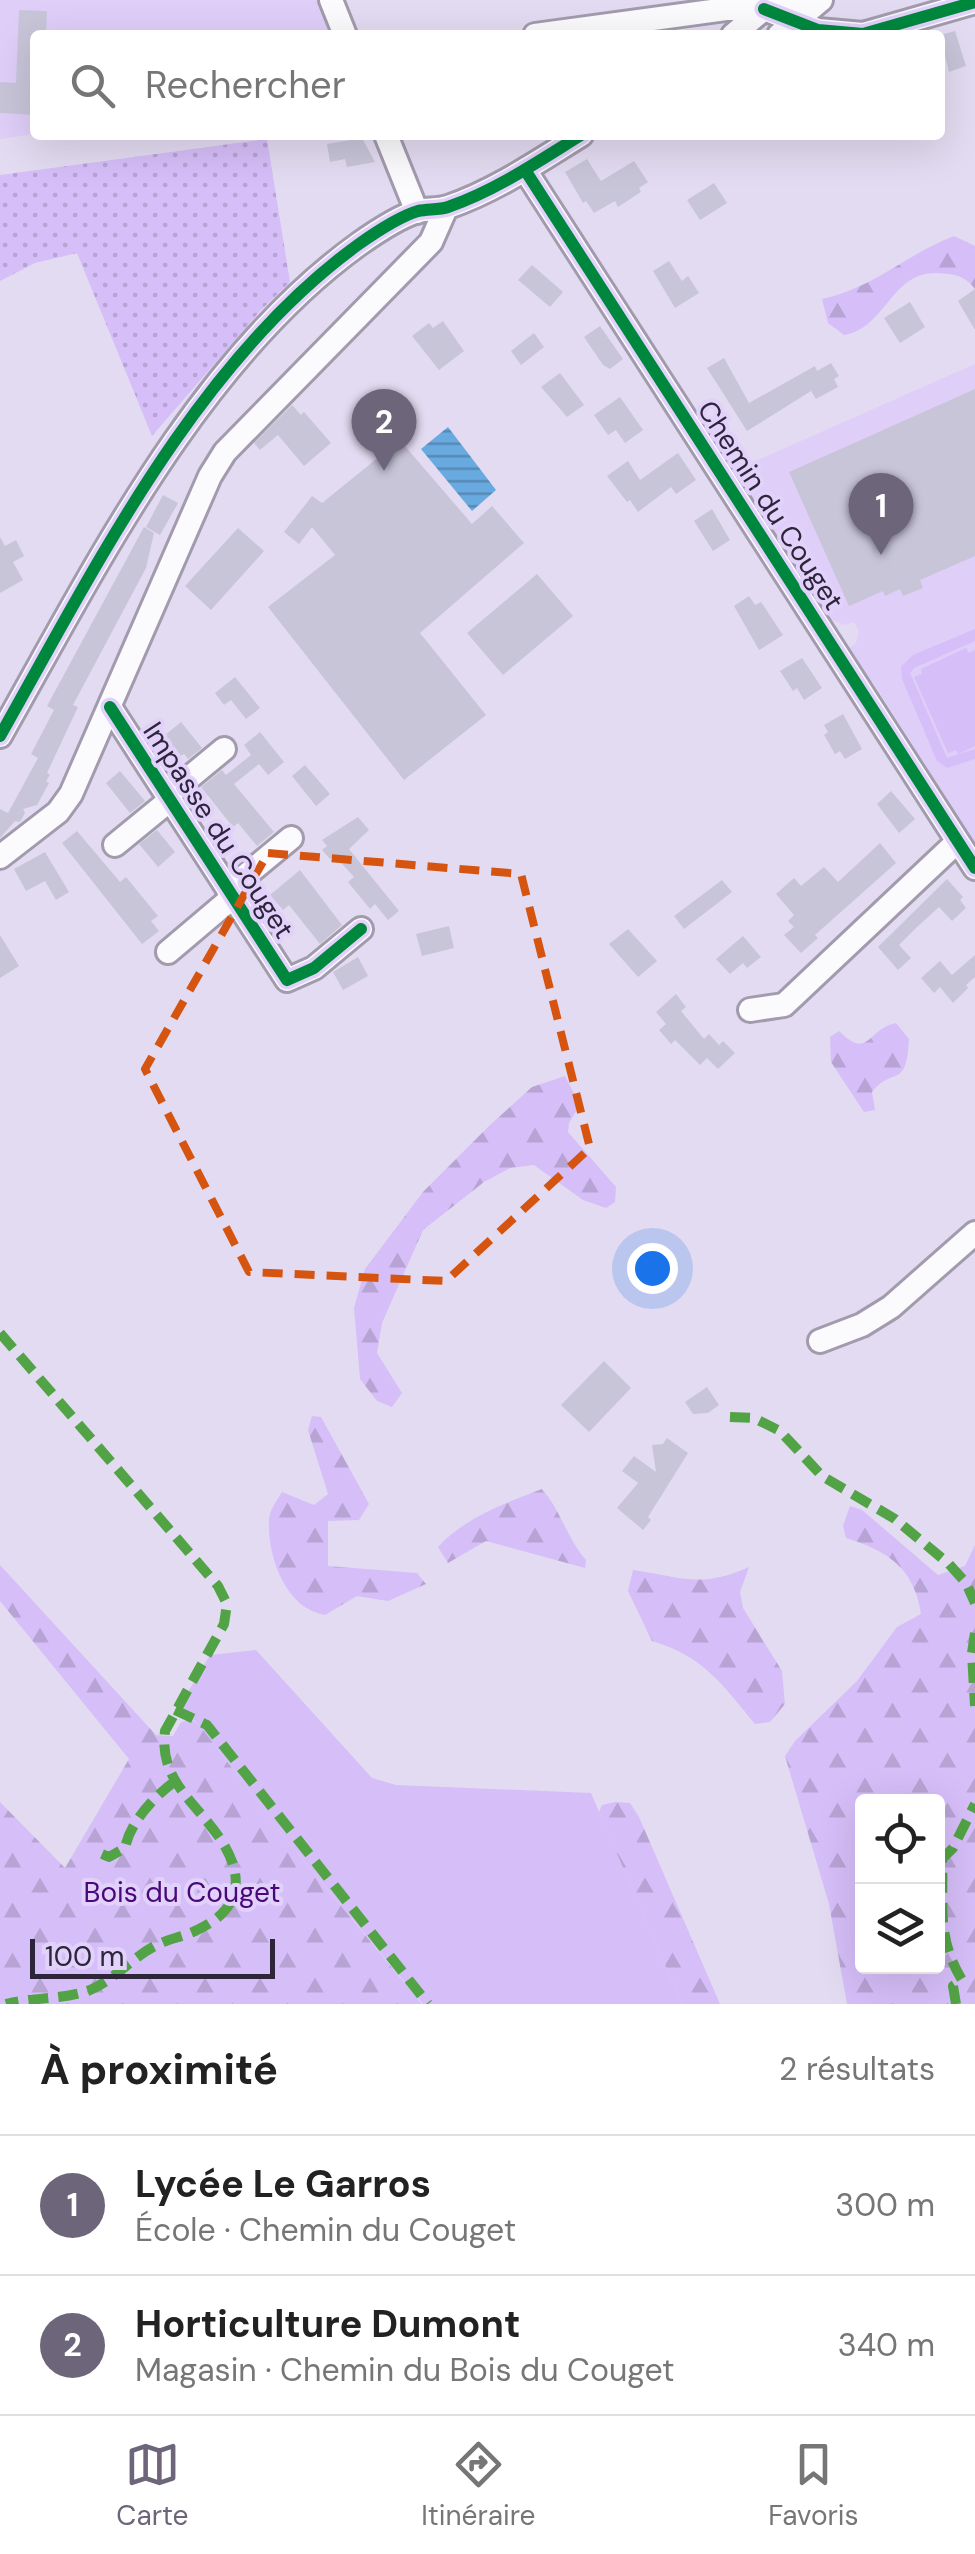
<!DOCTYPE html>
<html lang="fr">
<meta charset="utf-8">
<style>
body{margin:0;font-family:"DM Sans",sans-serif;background:#f6f6f6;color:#222}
.controls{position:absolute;right:30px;bottom:30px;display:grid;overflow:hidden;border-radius:10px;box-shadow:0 10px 40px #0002}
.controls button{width:90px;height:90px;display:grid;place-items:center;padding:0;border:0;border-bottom:2px solid #e0e0e0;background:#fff;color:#222;font:50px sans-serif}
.scale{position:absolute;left:30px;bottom:25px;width:245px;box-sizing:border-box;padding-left:10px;border:5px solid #2d2539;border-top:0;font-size:28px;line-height:35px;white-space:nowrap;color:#2d2539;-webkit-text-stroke:8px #e1d1fb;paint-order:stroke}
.you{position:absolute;left:652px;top:1268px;width:35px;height:35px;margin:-25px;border:8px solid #fff;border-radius:50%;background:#1a73e8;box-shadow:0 0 0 15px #1a73e833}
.badge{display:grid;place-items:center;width:65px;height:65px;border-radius:50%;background:#6d6579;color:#fff;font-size:32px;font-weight:700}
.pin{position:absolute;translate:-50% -82px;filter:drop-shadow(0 2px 5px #0008)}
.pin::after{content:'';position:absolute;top:52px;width:35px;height:30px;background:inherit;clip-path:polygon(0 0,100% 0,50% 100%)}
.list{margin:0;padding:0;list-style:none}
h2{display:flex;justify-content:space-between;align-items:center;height:130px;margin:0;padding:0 40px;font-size:42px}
h2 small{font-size:32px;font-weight:400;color:#767676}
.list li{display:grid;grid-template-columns:65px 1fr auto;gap:30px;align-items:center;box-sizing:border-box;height:140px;padding:0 40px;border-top:2px solid #e0e0e0}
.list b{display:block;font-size:38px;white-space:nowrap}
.list p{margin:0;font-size:32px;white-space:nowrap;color:#767676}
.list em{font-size:32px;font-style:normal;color:#767676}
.icon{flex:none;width:55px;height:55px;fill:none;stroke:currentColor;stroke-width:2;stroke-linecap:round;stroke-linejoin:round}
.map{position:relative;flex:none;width:975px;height:2004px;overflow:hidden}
.search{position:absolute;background:#fff;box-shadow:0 10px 40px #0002;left:30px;right:30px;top:30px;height:110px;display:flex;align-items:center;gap:25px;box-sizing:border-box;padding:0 35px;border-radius:10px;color:#767676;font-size:38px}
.sheet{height:410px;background:#fff}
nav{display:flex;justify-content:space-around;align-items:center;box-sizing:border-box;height:140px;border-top:2px solid #e0e0e0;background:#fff;font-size:28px;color:#767676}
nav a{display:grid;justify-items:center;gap:5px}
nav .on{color:#6d6579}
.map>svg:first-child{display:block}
.built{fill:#dfcef8}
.grass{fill:#d6bef8}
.forest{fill:url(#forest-firs);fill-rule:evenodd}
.park{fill:url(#park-dots)}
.water{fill:url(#water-rules)}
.building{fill:#c8c5d9}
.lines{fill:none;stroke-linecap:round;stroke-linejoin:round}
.minor-casing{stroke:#a29bad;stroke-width:28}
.minor{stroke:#fbfafd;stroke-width:22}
.quiet{stroke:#52a345;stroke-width:10;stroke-dasharray:20 10;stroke-linecap:butt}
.cycleway-casing{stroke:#e1d1fb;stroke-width:19}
.cycleway{stroke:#00873e;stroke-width:12}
.marked{fill:none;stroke:#d55410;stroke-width:8;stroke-dasharray:20 12;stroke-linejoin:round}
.labels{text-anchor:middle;stroke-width:8;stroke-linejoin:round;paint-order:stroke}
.street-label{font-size:28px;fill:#2d2539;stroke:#e1d1fb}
.park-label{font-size:28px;fill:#480877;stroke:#e1d1fb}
</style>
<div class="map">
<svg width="975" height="2004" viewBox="0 0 975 2004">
<defs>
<pattern id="forest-firs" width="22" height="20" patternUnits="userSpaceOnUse" patternTransform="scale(2.5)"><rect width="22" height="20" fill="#d6bef8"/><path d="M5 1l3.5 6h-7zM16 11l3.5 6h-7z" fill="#b8a3d5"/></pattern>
<pattern id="park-dots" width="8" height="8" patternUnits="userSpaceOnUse" patternTransform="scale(2.5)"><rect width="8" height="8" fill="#d6bef8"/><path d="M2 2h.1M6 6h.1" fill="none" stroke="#b8a3d5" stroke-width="1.8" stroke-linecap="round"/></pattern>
<pattern id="water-rules" width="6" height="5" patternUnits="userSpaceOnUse" patternTransform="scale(2.5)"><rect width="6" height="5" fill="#68aae0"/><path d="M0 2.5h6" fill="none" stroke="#568ab7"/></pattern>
</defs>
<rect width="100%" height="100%" fill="#e3dbf1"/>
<!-- built -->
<path class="built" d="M0 0H318L332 35H35V134L0 139Z
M975 364V843L873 682 866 679 847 650 856 643 859 631 854 622 845 625 829 619 745 491 758 480 751 463Z"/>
<!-- grass -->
<path class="grass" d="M975 629V641L914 668 910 673 947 758 975 749V759L947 768 937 761 902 679 901 667 913 655Z
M966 648 969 653 975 650V746L958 754 956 750 948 753 914 677 922 674 921 669Z
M256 1650 372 1778 396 1785 591 1793 682 2004H423L285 1838 201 1727 179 1707 210 1655Z"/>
<!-- forest -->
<path class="forest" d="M954 236 975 246V289C968 280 960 275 948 274 890 264 891 326 844 335L828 323 822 299C874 288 905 255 954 236Z
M896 1023 909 1039C906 1091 894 1065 872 1092L875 1110 864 1112 831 1062 830 1037 839 1031C869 1061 867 1029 896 1023Z
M565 1076 580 1105 569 1123 568 1132 616 1187 615 1202 606 1208 583 1200 534 1165 510 1168 484 1182 423 1230 382 1323 377 1353 402 1393 392 1407 377 1401 360 1379 354 1308 365 1269 423 1192 489 1126 532 1087Z
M312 1416 321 1417 369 1504 359 1520 328 1521V1566L417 1573 426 1584 388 1601 357 1596 325 1615C285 1609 267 1555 269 1520 269 1511 277 1500 282 1492L314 1505 328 1494 308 1430Z
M542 1489C561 1511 567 1538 586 1560L585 1568 486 1541 448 1563 438 1547C464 1518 505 1503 542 1489Z
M850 1506 862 1510 938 1575 965 1566 975 1545V2004H847L829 1904 785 1756 795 1741 857 1681 897 1627 921 1614C914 1567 887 1551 846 1538L843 1526ZM862 1802H938V1966H862Z
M0 1565 156 1735 173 1736 181 1722 191 1719 201 1727 285 1838 422 2004H0V1802L65 1868 129 1759 0 1601Z
M749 1567 740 1592 743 1608 782 1671 785 1704 770 1722 755 1724C722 1684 703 1656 652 1641L628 1591 633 1570C682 1577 700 1589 749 1567Z
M615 1802 630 1803 639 1817 720 2004H682L599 1812 602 1805Z"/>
<!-- park -->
<path class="park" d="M267 139 290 282 260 311 152 436 77 253 35 263 0 281V175Z"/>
<!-- water -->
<path class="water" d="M448 427 496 490 472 511 421 449Z"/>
<!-- building -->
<path class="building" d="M19 10 47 11 46 35H35V115L0 113V82L16 83Z
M955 31 966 66 949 72 940 35Z
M362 138 375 162 347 167 345 159 330 162 327 144Z
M587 159 601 181 634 161 648 182 639 188 641 192 618 207 615 201 594 213 586 201 583 203 565 172Z
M714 183 727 203 700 220 687 200Z
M669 261 682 281 688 276 699 293 675 308 653 271Z
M532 265 563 292 550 307 518 280Z
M975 289V330L958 301Z
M910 302 925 327 900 343 884 318Z
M443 321 464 351 439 370 412 336 429 323 433 328Z
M600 326 623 359 610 369 603 365 584 337Z
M534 333 544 347 521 365 511 351Z
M724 358 749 403 815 366 817 371 831 363 839 376 834 379 838 387 816 399 811 391 747 431 707 368Z
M560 373 584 405 567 417 541 387Z
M975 389V556L920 580 923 588 903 596 900 589 885 596 883 591 849 606 789 472Z
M620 397 643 430 625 443 616 430 608 435 594 415Z
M292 405 301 415 304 412 331 443 304 466 278 435 260 450 254 443Z
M404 445 472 524 492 506 524 543 420 633 486 715 404 780 268 607 335 555 312 527 299 544 284 532 312 496 322 503 390 448 395 452Z
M678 453 696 480 676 494 671 487 638 512 630 500 627 502 607 476 628 461 640 480Z
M163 495 178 503 160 535 146 527Z
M712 509 730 540 713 551 694 521Z
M144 527 154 533 146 568 73 705 78 707 47 773 50 775 46 781 49 783 37 805 23 809 25 813 20 822 15 821 0 838V809L8 813 38 758 31 754 54 710 47 706Z
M238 528 264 551 211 610 185 586Z
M0 537 5 546 16 540 24 556 13 562 23 580 0 593Z
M537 574 573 616 503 675 467 633Z
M749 596 755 605 761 602 783 635 759 650 734 606Z
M802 658 822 688 804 700 797 688 793 691 780 671Z
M235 677 260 708 246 719 231 700 224 705 215 693Z
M843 714 862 749 845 759 840 751 835 754 824 735 828 732 824 725Z
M181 722 202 748 188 759 184 754 181 756 164 736Z
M260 732 284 762 268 775 259 764 234 784 274 832 257 846 238 823 233 827 201 787 222 770 226 775 251 755 244 745Z
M305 765 330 794 316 806 292 776Z
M120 771 145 801 130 813 106 783Z
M891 791 915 819 899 833 877 804Z
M358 817 369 830 349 849 399 911 388 920 375 904 370 909 348 882 354 877 335 856 330 859 322 850 327 846 322 840Z
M157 830 175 852 158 867 139 844Z
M77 831 120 882 126 877 158 916 151 921 159 931 142 944 62 843Z
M880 843 896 863 815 935 818 938 801 953 784 935 794 927 788 921 794 915 776 894 794 878 801 886 824 867 838 882Z
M45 852 69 892 56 900 45 881 26 891 14 869Z
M300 870 342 925 320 944 289 905 283 910 270 895Z
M947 879 963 897 960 900 966 908 952 921 939 907 916 928 899 945 911 958 898 970 878 947Z
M722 880 732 892 684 929 674 916Z
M449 926 454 948 422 956 416 934Z
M628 929 657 961 638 977 609 944Z
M0 935 19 966 0 978Z
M743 936 761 957 747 968 743 963 730 974 716 959Z
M975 955V977L966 985 968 988 953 1003 940 987 934 993 921 978 940 961 952 975Z
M358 957 368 976 343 990 333 972Z
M676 994 686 1007 681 1011 704 1039 709 1034 719 1045 723 1041 735 1053 718 1069 707 1058 700 1065 675 1040 671 1044 659 1030 666 1024 656 1012Z
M604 1361 631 1388 589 1432 561 1405Z
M707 1387 719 1405 708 1413 693 1414 685 1402Z
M667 1438 688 1453 648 1517 651 1520 643 1530 617 1508 638 1483 622 1471 634 1456 656 1472 652 1445 663 1444Z"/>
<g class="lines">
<defs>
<path id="minor" d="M331 0 345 35
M764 9 818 30 863 34 975 2
M535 35 726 9H764L800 0
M733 35 764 9
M779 35 821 0
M386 135 417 212
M525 170 975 868
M110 707 287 980 314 968 361 929
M0 736C96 566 198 360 359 244 376 232 398 217 418 211 428 209 439 210 448 207 495 191 539 161 581 135
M167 796 224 749
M115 845 170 800
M0 857 58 812 71 794 210 476 225 452 431 242 446 208
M228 890 291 838
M168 952 233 897
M750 1010 784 1005 957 842
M820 1341 862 1325 891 1307 975 1233"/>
</defs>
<!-- minor casing -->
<use href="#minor" class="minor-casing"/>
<!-- minor -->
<use href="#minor" class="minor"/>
<!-- quiet -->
<path class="quiet" d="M0 1333 218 1586 227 1604 224 1624 165 1731C159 1779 193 1800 219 1837 245 1875 243 1909 197 1930 186 1936 172 1938 161 1943 135 1954 116 1979 90 1990 64 2000 32 1997 6 2004
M730 1417 754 1418 780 1431 822 1476 895 1519 949 1564 966 1583 975 1603
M975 1633 972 1653 975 1706
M175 1710 207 1725 428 2004
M102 1854 109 1857 125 1848C130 1822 154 1797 175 1781
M956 2004 953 1986 962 1980C936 1937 944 1906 942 1859L953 1848 975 1804"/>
<defs>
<path id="cycleway" d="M764 9 818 30 863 34 975 2
M525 170 975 868
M110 707 287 980 314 968 361 929
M0 736C96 566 198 360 359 244 376 232 398 217 418 211 428 209 439 210 448 207 495 191 539 161 581 135"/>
</defs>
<!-- cycleway casing -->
<use href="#cycleway" class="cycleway-casing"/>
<!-- cycleway -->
<use href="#cycleway" class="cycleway"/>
</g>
<!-- marked area -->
<path class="marked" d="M268 853 521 874 590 1148 446 1281 249 1272 145 1069Z"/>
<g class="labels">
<!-- street labels -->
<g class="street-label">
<text transform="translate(771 505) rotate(57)" y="10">Chemin du Couget</text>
<text transform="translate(219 830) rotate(57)" y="10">Impasse du Couget</text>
</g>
<!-- park labels -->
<g class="park-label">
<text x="182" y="1902">Bois du Couget</text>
</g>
</g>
</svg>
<div class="controls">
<button><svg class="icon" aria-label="locate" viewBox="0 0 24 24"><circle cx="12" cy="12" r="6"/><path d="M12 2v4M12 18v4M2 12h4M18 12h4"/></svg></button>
<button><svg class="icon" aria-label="layers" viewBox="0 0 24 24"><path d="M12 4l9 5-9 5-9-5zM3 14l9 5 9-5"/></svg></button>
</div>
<div class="scale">100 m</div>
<div class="you"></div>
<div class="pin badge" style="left:881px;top:555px">1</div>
<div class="pin badge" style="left:384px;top:471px">2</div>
<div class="search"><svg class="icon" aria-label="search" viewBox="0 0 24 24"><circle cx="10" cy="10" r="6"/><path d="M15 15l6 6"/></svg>Rechercher</div>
</div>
<section class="sheet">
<h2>À proximité<small>2 résultats</small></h2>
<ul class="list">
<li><span class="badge">1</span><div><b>Lycée Le Garros</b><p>École · Chemin du Couget</p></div><em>300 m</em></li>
<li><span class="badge">2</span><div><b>Horticulture Dumont</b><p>Magasin · Chemin du Bois du Couget</p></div><em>340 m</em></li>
</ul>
</section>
<nav>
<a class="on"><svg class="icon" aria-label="map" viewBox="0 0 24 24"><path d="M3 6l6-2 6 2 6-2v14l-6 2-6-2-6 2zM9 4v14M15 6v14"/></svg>Carte</a>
<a><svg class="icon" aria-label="directions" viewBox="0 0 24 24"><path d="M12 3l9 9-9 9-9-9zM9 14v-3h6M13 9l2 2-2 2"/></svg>Itinéraire</a>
<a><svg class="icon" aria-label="saved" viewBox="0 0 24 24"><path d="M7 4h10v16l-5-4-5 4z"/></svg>Favoris</a>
</nav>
